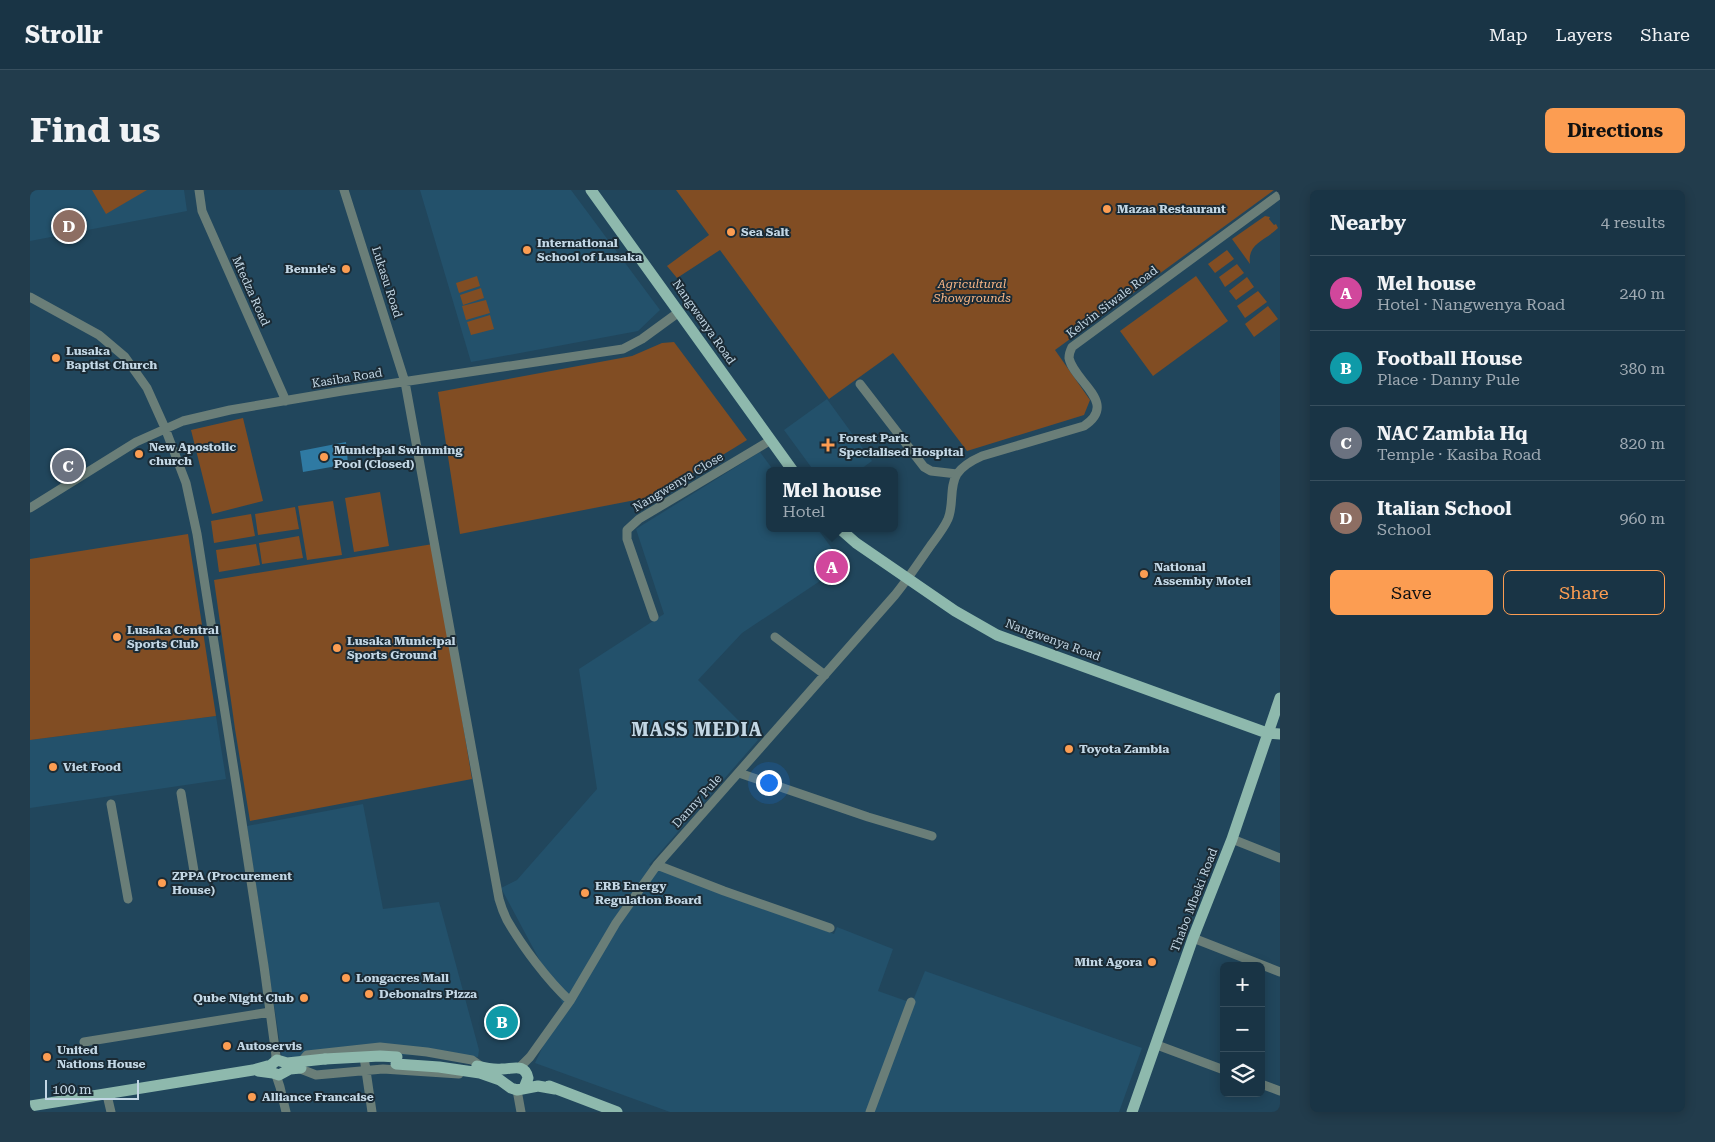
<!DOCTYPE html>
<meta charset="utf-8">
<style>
body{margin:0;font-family:"Roboto Serif",serif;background:#223c4c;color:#f1f3f6}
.controls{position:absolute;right:15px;bottom:15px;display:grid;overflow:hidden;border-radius:8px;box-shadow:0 2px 12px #0003}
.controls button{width:45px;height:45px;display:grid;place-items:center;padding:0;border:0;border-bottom:1px solid #374f5e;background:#193445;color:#f1f3f6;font:25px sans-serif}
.scale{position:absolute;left:15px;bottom:12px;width:94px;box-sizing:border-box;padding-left:5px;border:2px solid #c3d7e5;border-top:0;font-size:14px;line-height:18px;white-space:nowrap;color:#c3d7e5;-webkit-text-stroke:4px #1b2b35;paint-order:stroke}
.you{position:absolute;left:738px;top:592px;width:18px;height:18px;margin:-12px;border:4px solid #fff;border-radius:50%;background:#1a73e8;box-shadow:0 0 0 8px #1a73e833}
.badge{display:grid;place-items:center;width:32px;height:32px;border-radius:50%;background:#fc9d52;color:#fff;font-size:16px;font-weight:700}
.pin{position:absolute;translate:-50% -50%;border:2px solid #fff;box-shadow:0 1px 5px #0006}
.popup{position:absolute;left:736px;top:277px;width:132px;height:65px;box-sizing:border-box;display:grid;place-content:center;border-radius:8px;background:#193445;filter:drop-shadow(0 1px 4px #0005);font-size:16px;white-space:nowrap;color:#9faab3}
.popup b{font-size:19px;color:#f1f3f6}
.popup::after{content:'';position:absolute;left:50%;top:100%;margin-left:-10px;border:10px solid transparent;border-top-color:#193445}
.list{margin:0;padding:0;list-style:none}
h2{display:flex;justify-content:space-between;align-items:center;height:65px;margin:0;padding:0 20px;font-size:21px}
h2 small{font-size:16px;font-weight:400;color:#9faab3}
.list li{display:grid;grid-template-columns:32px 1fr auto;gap:15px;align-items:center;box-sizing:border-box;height:75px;padding:0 20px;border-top:1px solid #374f5e}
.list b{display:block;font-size:19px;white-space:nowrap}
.list p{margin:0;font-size:16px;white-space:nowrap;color:#9faab3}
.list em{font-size:16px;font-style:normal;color:#9faab3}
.actions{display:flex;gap:10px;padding:15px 20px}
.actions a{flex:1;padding:11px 0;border:1px solid #fc9d52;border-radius:8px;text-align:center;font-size:18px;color:#fc9d52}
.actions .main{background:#fc9d52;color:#111}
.icon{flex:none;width:28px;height:28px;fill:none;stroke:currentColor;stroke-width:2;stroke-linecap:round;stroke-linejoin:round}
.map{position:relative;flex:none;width:1250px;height:922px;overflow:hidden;border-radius:8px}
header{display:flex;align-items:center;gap:30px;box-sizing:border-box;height:70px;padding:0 25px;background:#193445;border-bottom:1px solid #374f5e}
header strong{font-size:24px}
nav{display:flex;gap:28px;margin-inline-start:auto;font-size:18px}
.intro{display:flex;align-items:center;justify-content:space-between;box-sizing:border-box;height:120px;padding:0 30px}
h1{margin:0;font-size:35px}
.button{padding:12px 22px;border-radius:8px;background:#fc9d52;color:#111;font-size:18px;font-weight:700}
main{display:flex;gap:30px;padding:0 30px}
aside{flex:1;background:#193445;border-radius:8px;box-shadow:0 2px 12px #0003}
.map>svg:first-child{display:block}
.built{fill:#23516b}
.green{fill:#814d23}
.water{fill:#2f7aa3}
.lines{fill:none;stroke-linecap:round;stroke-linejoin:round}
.minor{stroke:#6a7e78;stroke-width:9}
.major{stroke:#8eb9ad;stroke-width:11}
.major-bridge{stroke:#8eb9ad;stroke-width:11}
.poi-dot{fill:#fc9d52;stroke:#1b2b35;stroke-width:2}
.labels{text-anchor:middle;stroke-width:4;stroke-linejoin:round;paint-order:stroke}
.poi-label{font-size:12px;font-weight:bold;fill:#c3d7e5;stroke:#1b2b35;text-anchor:start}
.street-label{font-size:12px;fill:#c3d7e5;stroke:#1b2b35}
.park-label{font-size:12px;font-style:italic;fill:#f9b685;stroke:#1b2b35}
.district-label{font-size:18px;font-weight:bold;letter-spacing:1px;fill:#c3d7e5;stroke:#1b2b35}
</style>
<header>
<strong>Strollr</strong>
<nav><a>Map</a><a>Layers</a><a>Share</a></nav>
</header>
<div class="intro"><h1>Find us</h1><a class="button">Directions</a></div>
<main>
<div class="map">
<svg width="1250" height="922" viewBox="0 0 1250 922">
<rect width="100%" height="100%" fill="#21465c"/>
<!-- built -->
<path class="built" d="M0 0H154L157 21 0 51Z
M390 0H541L630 120 608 141 441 172Z
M797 209 842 271 828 281H784L754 240Z
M730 262 744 281H740V338H787L814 375 712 443 668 490 728 550 619 675 804 744 807 737 863 759 848 801 882 813 895 781 1112 858 1089 922H640L505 873 533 814 471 698 487 690 567 599 549 479 634 424 606 339Z
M186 526 196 589 0 618V550Z
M333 614 353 719 409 712 449 860 448 867 390 865 252 867 217 636Z"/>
<!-- green -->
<path class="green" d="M62 0H117L76 24Z
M646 0H1244L1025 160 1060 210 1054 225 937 261 863 163 799 209 690 60 647 88 637 76 679 45Z
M1235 26 1240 27 1239 29 1244 35 1246 34 1248 38C1235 51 1217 53 1220 74L1202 49Z
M1197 60 1204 69 1185 83 1178 74Z
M1207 74 1214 83 1195 97 1189 87Z
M447 86 450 96 429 103 426 93Z
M1166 86 1198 131 1123 186 1090 141Z
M1217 87 1224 97 1206 110 1199 101Z
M451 98 454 108 433 115 430 105Z
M1228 101 1237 112 1215 128 1207 116Z
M456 110 460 123 436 130 432 116Z
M1238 116 1248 129 1224 147 1215 134Z
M460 125 464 139 441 145 437 132Z
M644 152 717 250 626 306 430 344 408 202 602 166 632 153Z
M213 228 233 311 182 324 161 240Z
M350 302 359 356 324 362 315 308Z
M303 311 312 365 277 370 268 316Z
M265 317 269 339 228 345 225 324Z
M221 324 225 346 184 353 181 331Z
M158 344 186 526 0 550V369Z
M269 346 273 368 232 374 229 353Z
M226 354 230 375 189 382 186 360Z
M403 354 442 589 220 631 205 539 184 390Z"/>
<!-- water -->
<path class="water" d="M316 252 318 274 273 282 270 261Z"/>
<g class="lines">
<!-- minor -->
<path class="minor" d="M169 0 172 21 256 211
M314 0 375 192 469 709C471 716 474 724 477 730 492 756 518 791 540 811
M0 107 69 145 95 167 117 198 135 238 156 293 167 344 206 593 234 776 246 866 245 871
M830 194 894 277 901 281 927 284
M0 318 106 252 153 231 200 220 312 201 593 159 612 149 649 122
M624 427 597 349V340L609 329 741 250
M745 447 795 485
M709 583 838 627 902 646
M151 603 165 687
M81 614 98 709
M1202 649 1250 668
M627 675 694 701 800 738
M1163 748 1250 782
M54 852 240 822
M1127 855 1194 880
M333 860 342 922
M272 871 277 865 350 857 397 862 442 870 452 877
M268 878 286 885 353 879 429 884
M489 878 500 867 540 811 586 733 627 675 865 405C878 389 889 372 901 355 907 347 914 338 918 329 924 315 919 297 927 284 933 275 943 270 952 266L1054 236C1089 213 1044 192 1039 168 1039 164 1040 161 1042 157L1250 4
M246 885 250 897 256 922
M1231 894 1250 901
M487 900 491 922
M77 905 81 922
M840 922 881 812"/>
<!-- major -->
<path class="major" d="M561 0 763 281
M809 338 826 353 925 421 967 445 1237 543 1250 544
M366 874 409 877 450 883 470 890 481 898 487 900 508 896 525 899
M447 876C455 878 464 880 472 879 483 879 495 873 498 888L494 898
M228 881 243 883 249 885 260 879 271 878
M519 896 587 922
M0 916 223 880 241 875 247 870 257 873 295 869
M1102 922 1163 748 1202 649 1250 508"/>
<!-- major-bridge -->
<path class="major-bridge" d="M295 869 350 866 367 867"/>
</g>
<!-- markers -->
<g class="poi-dot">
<circle cx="1077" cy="19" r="5"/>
<circle cx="701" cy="42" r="5"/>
<circle cx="497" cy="60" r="5"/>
<circle cx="316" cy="79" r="5"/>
<circle cx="26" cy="168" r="5"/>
<path d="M795.5 247.5h5v5h5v5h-5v5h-5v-5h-5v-5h5z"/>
<circle cx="109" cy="264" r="5"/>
<circle cx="294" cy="267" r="5"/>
<circle cx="1114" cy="384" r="5"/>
<circle cx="87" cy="447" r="5"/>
<circle cx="307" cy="458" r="5"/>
<circle cx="1039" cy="559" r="5"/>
<circle cx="23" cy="577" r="5"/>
<circle cx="132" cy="693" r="5"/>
<circle cx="555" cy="703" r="5"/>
<circle cx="1122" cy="772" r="5"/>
<circle cx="316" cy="788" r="5"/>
<circle cx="339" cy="804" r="5"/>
<circle cx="274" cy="808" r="5"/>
<circle cx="197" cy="856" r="5"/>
<circle cx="17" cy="867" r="5"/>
<circle cx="222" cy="907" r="5"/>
</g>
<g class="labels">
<!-- poi labels -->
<g class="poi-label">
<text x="1087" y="23">Mazaa Restaurant</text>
<text x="711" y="46">Sea Salt</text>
<text x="507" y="57">International<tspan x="507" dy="14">School of Lusaka</tspan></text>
<text x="306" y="83" text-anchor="end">Bennie's</text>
<text x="36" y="165">Lusaka<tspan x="36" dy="14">Baptist Church</tspan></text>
<text x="809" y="252">Forest Park<tspan x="809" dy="14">Specialised Hospital</tspan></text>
<text x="119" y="261">New Apostolic<tspan x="119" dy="14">church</tspan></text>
<text x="304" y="264">Municipal Swimming<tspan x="304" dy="14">Pool (Closed)</tspan></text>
<text x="1124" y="381">National<tspan x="1124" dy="14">Assembly Motel</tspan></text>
<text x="97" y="444">Lusaka Central<tspan x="97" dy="14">Sports Club</tspan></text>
<text x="317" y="455">Lusaka Municipal<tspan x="317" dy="14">Sports Ground</tspan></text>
<text x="1049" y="563">Toyota Zambia</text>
<text x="33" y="581">Viet Food</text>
<text x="142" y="690">ZPPA (Procurement<tspan x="142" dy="14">House)</tspan></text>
<text x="565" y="700">ERB Energy<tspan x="565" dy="14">Regulation Board</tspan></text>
<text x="1112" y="776" text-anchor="end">Mint Agora</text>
<text x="326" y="792">Longacres Mall</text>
<text x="349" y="808">Debonairs Pizza</text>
<text x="264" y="812" text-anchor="end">Qube Night Club</text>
<text x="207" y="860">Autoservis</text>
<text x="27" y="864">United<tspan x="27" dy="14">Nations House</tspan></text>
<text x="232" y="911">Alliance Francaise</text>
</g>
<!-- street labels -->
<g class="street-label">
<text transform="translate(357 92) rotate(72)" y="4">Lukasu Road</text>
<text transform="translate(221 101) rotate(66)" y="4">Mtedza Road</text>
<text transform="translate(1082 112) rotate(-37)" y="4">Kelvin Siwale Road</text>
<text transform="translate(674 132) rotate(55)" y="4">Nangwenya Road</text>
<text transform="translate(317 188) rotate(-9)" y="4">Kasiba Road</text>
<text transform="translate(648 292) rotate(-31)" y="4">Nangwenya Close</text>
<text transform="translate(1023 450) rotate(20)" y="4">Nangwenya Road</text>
<text transform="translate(667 611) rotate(-48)" y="4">Danny Pule</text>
<text transform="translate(1164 710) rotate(-69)" y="4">Thabo Mbeki Road</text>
</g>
<!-- park labels -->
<g class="park-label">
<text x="942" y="98">Agricultural<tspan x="942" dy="14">Showgrounds</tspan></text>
</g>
<!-- district labels -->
<g class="district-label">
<text x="667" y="546">MASS MEDIA</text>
</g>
</g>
</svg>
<div class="controls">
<button>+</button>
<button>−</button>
<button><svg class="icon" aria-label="layers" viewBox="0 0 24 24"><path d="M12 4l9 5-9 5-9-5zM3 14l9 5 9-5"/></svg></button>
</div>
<div class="scale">100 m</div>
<div class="you"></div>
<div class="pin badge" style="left:802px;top:377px;background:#d1479c">A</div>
<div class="popup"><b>Mel house</b>Hotel</div>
<div class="pin badge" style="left:472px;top:832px;background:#0f9aa8">B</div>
<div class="pin badge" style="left:38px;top:276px;background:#6b7280">C</div>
<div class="pin badge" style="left:39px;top:36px;background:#8d6e63">D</div>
</div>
<aside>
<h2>Nearby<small>4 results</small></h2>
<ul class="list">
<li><span class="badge" style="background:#d1479c">A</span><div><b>Mel house</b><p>Hotel · Nangwenya Road</p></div><em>240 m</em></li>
<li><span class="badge" style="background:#0f9aa8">B</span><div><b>Football House</b><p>Place · Danny Pule</p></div><em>380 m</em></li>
<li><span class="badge" style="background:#6b7280">C</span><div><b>NAC Zambia Hq</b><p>Temple · Kasiba Road</p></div><em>820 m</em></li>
<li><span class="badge" style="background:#8d6e63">D</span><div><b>Italian School</b><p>School</p></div><em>960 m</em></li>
</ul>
<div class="actions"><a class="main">Save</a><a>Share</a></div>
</aside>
</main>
